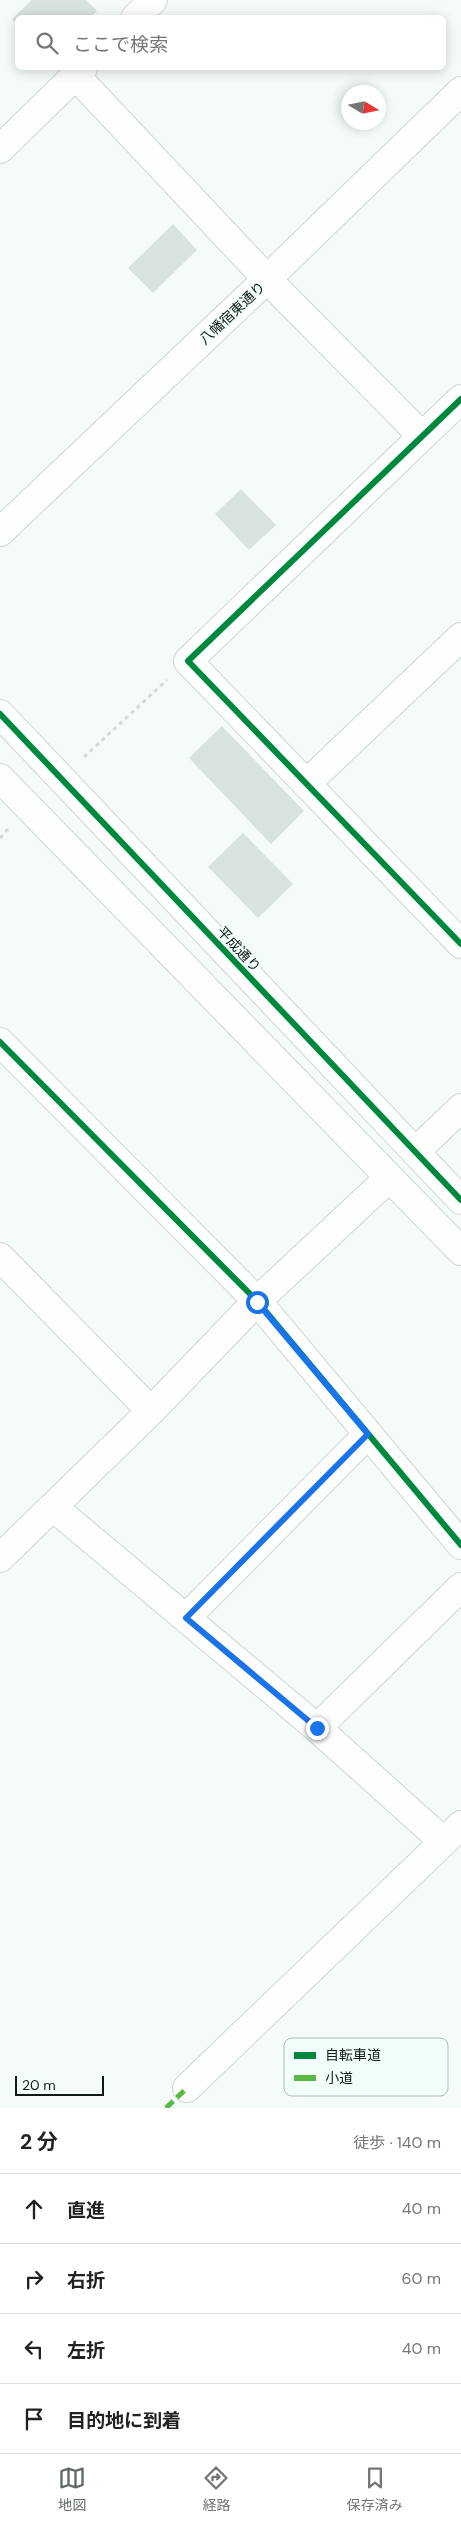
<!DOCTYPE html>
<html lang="ja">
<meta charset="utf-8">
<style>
body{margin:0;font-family:"DM Sans","Noto Sans JP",sans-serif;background:#f2f2f2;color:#222}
.compass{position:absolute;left:341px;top:85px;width:45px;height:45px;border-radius:50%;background:#fff;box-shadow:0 2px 12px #0003;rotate:100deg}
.scale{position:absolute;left:15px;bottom:12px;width:89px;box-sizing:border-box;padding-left:5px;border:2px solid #0f1a16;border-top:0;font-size:14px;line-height:18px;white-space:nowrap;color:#0f1a16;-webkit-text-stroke:4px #f2fef9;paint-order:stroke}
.stop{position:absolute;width:15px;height:15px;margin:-11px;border:4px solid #1a73e8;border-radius:50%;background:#fff}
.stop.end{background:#1a73e8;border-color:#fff;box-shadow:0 1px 5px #0008}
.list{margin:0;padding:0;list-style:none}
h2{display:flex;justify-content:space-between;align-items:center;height:65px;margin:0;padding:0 20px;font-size:21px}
h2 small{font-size:16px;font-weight:400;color:#767676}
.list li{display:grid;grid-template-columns:32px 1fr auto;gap:15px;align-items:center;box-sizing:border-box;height:70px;padding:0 20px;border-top:1px solid #e0e0e0}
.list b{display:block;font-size:19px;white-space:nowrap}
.list em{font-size:16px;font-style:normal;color:#767676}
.icon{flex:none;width:28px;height:28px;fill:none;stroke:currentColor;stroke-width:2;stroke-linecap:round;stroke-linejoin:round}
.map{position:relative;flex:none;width:461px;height:2108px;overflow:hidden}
.search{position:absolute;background:#fff;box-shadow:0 2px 12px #0003;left:15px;right:15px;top:15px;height:55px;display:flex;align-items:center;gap:12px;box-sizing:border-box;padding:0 18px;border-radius:8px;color:#767676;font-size:19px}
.sheet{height:345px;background:#fff}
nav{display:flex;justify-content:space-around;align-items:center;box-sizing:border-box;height:70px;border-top:1px solid #e0e0e0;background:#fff;font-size:14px;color:#767676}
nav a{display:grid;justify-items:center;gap:2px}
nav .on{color:#606965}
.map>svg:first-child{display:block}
.building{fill:#d8e2e0}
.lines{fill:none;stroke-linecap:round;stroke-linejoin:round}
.minor-casing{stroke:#ced6d2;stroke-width:30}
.path{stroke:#d7dad9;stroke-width:3;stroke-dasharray:4 4;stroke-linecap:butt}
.minor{stroke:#fefefe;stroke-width:28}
.quiet{stroke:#58b947;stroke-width:5;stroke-dasharray:10 5;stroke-linecap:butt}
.cycleway-casing{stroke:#f2fef9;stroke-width:9}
.cycleway{stroke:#00873e;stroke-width:6}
.route{stroke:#1a73e8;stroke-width:6}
.labels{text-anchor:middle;stroke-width:4.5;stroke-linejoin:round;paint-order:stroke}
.street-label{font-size:14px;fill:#0f1a16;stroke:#f2fef9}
.key{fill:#f2fef9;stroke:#aebab5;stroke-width:1}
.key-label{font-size:14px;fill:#0f1a16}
</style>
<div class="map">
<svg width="461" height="2108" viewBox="0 0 461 2108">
<rect width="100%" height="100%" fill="#f5fbf8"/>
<!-- building -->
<path class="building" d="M32 0H86L97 11 90 18H18V25L12 19Z
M173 224 197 250 153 293 128 268Z
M241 489 276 525 249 550 215 514Z
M222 726 304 811 271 844 189 758Z
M243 833 293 884 258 918 208 867Z"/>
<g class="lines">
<defs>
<path id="minor" d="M135 18 153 0
M75 75 267 279 422 436
M0 149 83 68
M461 399 188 661 461 944
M0 532 267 279 461 91
M0 714 461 1200
M0 778 461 1251
M306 784 461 637
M0 1042 257 1301 461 1545
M415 1152 461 1108
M0 1257 151 1411
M53 1507 317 1728 443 1841
M0 1558 151 1411 257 1301 389 1178
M186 1618 368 1434
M317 1728 461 1587
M187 2088 461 1825"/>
</defs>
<!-- minor casing -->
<use href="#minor" class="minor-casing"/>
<!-- path -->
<path class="path" d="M84 757 167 680
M0 838 10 827"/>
<!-- minor -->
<use href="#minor" class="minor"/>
<!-- quiet -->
<path class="quiet" d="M166 2108 187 2088"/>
<defs>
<path id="cycleway" d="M461 399 188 661 461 944
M0 714 461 1200
M0 1042 257 1301 461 1545"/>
</defs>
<!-- cycleway casing -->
<use href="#cycleway" class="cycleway-casing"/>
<!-- cycleway -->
<use href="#cycleway" class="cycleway"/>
</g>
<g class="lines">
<!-- route -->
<path class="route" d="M257 1302 368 1434 186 1618 317 1728"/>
</g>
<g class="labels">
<!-- street labels -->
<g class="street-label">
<text transform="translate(232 313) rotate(-43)" y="5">八幡宿東通り</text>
<text transform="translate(239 949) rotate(47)" y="5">平成通り</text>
</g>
</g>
<!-- legend -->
<rect x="284" y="2038" width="164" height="58" rx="8" class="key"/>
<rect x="294" y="2052" width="22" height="7" fill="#00873e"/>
<rect x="294" y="2075" width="22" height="6" fill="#58b947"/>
<g class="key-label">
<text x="325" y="2060">自転車道</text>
<text x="325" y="2083">小道</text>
</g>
</svg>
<svg class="compass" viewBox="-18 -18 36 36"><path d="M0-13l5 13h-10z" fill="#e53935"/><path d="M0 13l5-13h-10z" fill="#767676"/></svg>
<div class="scale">20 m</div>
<div class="stop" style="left:257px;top:1302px"></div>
<div class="stop end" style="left:317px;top:1728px"></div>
<div class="search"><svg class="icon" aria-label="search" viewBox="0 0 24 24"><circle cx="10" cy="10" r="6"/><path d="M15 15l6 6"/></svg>ここで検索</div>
</div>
<section class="sheet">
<h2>2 分<small>徒歩 · 140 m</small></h2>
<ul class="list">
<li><svg class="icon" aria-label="ahead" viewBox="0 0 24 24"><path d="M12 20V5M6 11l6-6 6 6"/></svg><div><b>直進</b></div><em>40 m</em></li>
<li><svg class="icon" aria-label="right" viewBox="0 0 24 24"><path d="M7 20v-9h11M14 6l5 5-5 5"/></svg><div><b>右折</b></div><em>60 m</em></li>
<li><svg class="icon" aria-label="left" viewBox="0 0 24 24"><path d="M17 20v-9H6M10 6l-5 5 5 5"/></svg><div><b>左折</b></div><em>40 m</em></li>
<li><svg class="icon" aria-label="arrive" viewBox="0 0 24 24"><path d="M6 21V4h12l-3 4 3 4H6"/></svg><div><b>目的地に到着</b></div></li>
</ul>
</section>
<nav>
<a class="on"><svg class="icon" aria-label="map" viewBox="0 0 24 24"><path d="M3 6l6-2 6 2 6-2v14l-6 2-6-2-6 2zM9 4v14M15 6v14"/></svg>地図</a>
<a><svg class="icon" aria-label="directions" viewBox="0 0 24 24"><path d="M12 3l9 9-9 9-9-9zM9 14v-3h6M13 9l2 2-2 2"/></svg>経路</a>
<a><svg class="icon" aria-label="saved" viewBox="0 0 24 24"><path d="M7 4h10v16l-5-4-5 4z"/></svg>保存済み</a>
</nav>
